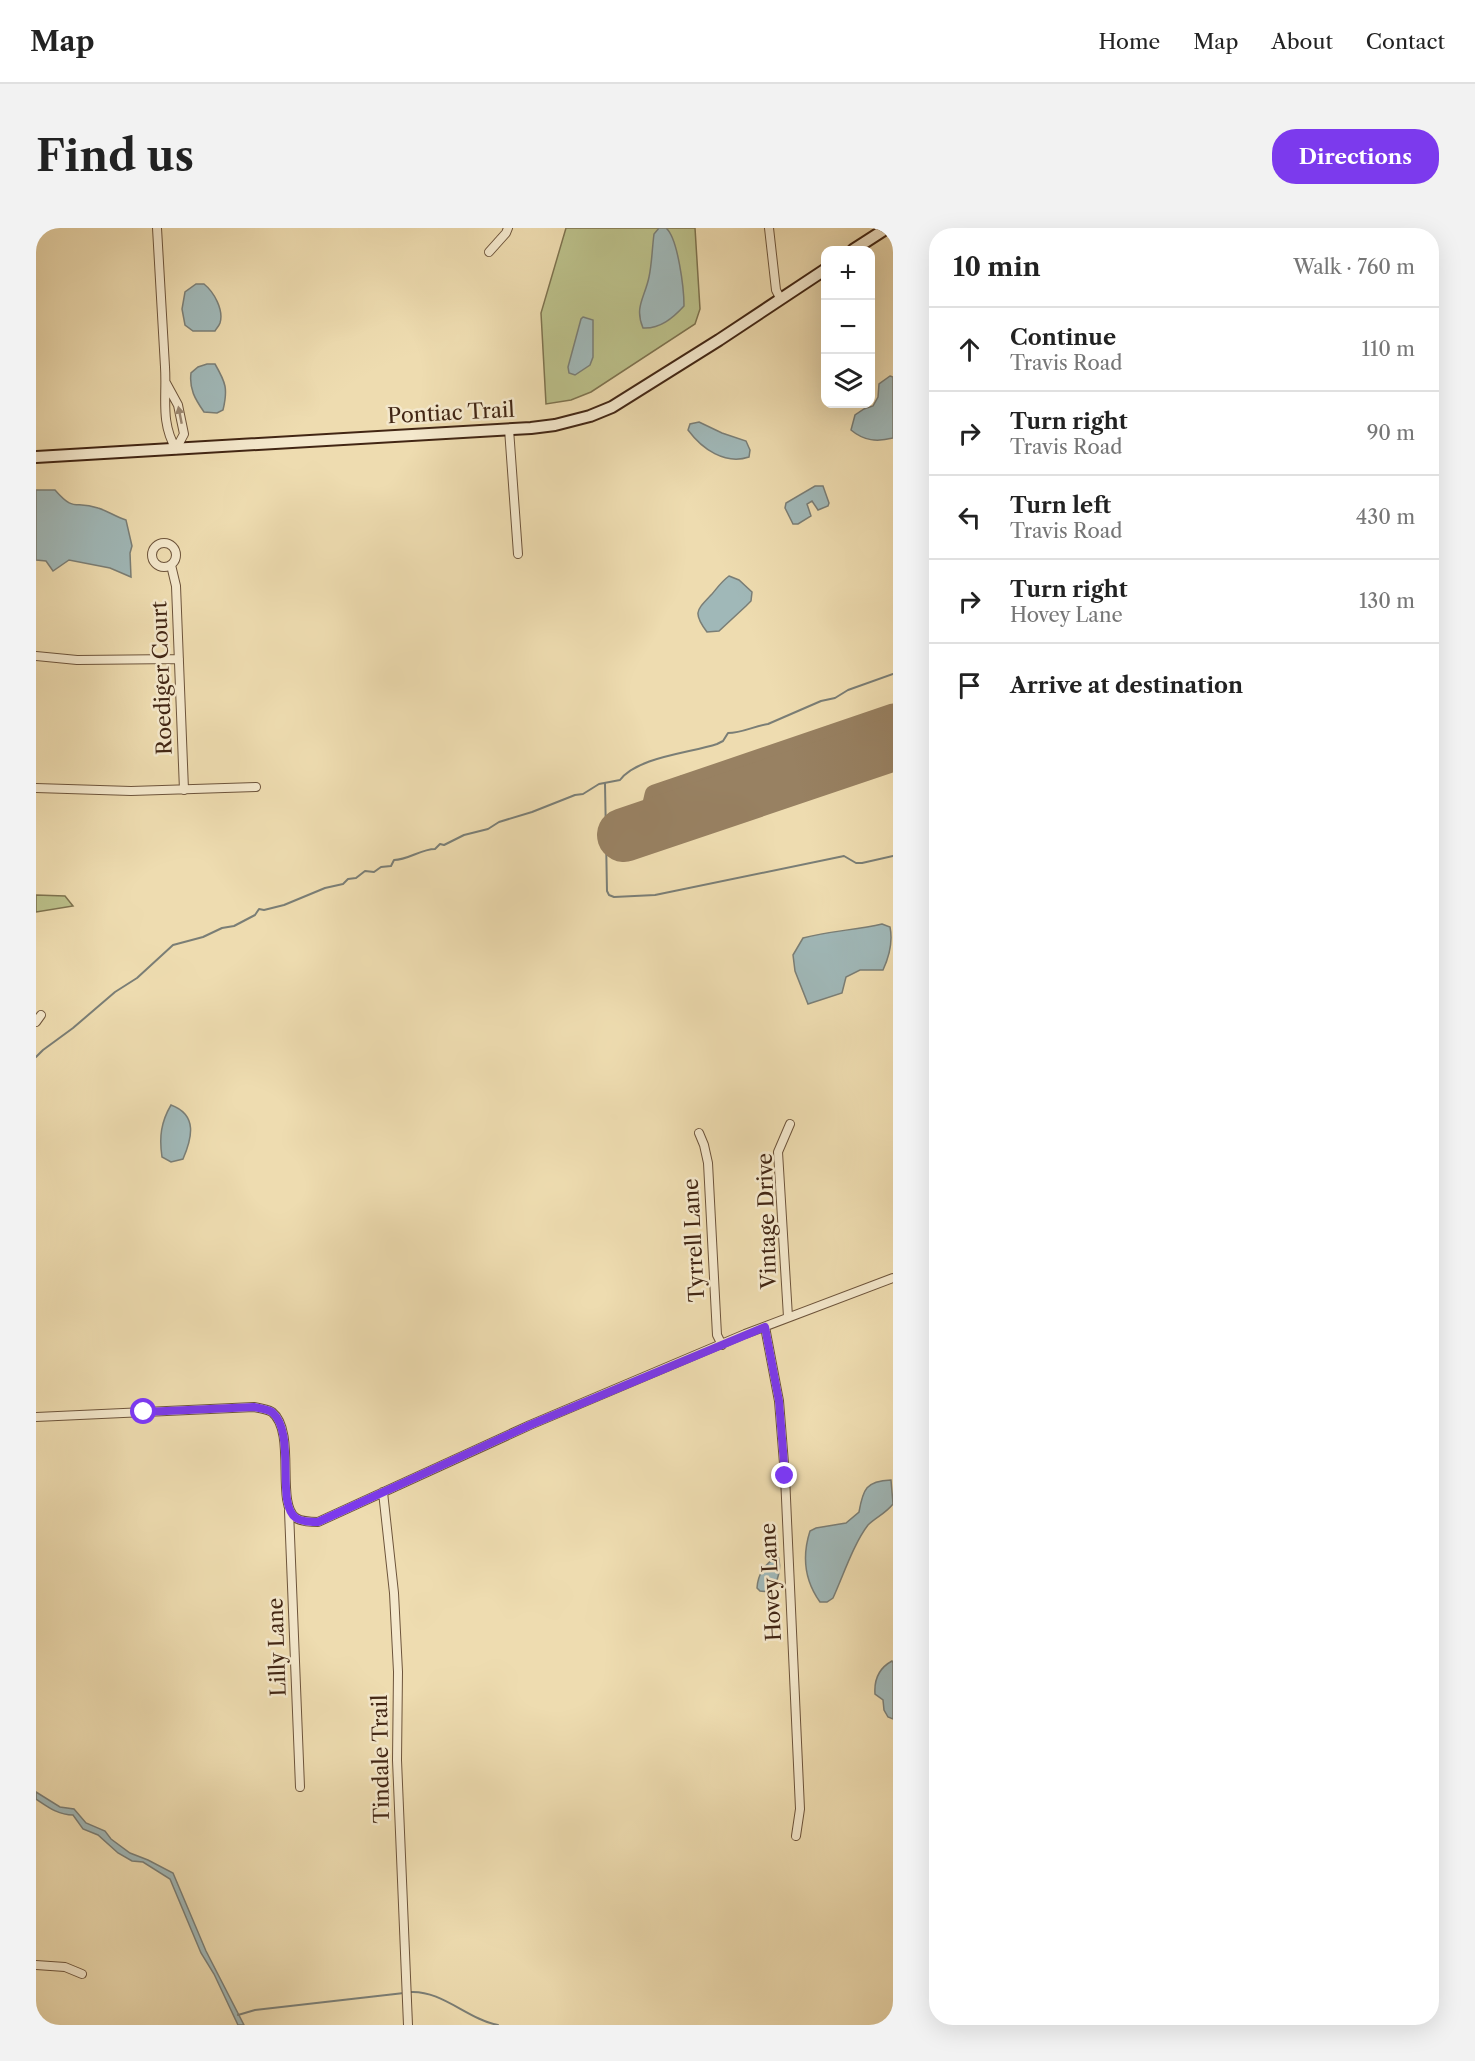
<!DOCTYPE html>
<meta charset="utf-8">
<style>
body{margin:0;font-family:"Libre Caslon Text",serif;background:#f2f2f2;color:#222}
.controls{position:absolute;right:18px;top:18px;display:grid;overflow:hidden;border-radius:12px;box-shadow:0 6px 24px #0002}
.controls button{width:54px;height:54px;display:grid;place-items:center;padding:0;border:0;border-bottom:2px solid #e0e0e0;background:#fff;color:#222;font:30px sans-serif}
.stop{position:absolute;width:18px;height:18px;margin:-14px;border:4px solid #7c3aed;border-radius:50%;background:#fff}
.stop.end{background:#7c3aed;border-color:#fff;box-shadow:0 2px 6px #0008}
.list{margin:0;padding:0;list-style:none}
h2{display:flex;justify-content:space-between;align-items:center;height:78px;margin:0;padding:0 24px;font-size:26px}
h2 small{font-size:20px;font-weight:400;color:#767676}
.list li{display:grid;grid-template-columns:39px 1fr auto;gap:18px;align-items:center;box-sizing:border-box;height:84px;padding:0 24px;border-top:2px solid #e0e0e0}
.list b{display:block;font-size:22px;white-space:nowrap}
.list p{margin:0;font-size:20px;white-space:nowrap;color:#767676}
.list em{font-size:20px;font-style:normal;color:#767676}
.icon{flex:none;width:33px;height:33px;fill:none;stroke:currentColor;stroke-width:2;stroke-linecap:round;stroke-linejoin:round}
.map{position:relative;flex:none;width:857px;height:1797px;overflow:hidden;border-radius:24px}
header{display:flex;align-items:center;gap:36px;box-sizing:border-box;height:84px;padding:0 30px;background:#fff;border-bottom:2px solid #e0e0e0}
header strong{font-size:28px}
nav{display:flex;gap:33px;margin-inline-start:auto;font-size:21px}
.intro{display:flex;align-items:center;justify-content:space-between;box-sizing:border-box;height:144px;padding:0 36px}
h1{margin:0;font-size:42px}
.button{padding:15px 27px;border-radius:24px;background:#7c3aed;color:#fff;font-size:21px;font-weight:700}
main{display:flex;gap:36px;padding:0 36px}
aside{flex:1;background:#fff;border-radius:24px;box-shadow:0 6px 24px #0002}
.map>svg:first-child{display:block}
.green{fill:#bbc08a;stroke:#7e734f;stroke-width:1.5}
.water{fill:#a0b8b8;stroke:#7a7e76;stroke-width:1.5}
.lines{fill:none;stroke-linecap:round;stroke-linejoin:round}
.stream{stroke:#7a7e76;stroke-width:2}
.taxiway{stroke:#988162;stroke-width:21}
.runway{stroke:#988162;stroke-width:54}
.street-casing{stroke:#6d543b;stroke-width:10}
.secondary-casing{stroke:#422614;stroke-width:14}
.street{stroke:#f4e8cc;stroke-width:8}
.secondary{stroke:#f4e8cc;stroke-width:10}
.oneway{fill:#9b8770}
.route{stroke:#7c3aed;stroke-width:8}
.labels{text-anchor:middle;stroke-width:5;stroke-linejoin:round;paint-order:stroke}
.street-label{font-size:21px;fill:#422614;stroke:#f4e8cc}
</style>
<header>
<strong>Map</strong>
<nav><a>Home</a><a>Map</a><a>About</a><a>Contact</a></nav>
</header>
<div class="intro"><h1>Find us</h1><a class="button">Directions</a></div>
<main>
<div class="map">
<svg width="857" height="1797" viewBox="0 0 857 1797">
<rect width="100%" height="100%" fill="#eedcb0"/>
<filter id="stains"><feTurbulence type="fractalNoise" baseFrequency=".00333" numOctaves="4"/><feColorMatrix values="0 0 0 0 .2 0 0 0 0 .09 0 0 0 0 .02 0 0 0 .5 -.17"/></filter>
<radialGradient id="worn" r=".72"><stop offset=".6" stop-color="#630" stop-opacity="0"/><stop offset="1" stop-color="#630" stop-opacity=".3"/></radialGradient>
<!-- green -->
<path class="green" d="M530 0H659L664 81 659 96 555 164 535 172 510 176 505 85Z
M0 667 29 668 37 678 0 684Z"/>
<!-- water -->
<path class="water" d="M623 0H630C642 10 648 61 648 78 637 90 624 101 607 100 598 79 609 69 613 49 616 35 616 21 618 6Z
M160 56H168C178 64 188 82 184 95 183 98 180 101 179 103H157L149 97 146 81 149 64Z
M547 89 557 92V129L554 137 539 147 533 145 532 139 545 91Z
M171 136H179C190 155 192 161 187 182L181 185 168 184C159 171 153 161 155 145L162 139Z
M854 148 857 149V210C841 214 828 213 815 202L819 187 828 181 837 178 842 169 843 156Z
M663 194 686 205 710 213 714 222 713 229C689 237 666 221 652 202L654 196Z
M779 258H787L793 275 792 278 782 282 776 273 771 276 775 288 762 296H757L749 280 750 275Z
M0 262H19C39 285 38 272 62 280 72 283 80 289 90 292L96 318 94 325 95 349 74 340 33 332 17 343 10 333 0 332Z
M693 348 703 352 716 364 715 373 710 378 683 403 671 404C656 384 661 382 676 366 682 359 685 354 693 348Z
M846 696 854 699C857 714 854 727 847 742H824L810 749 806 765 772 776 759 743 757 727 767 710C793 703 820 702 846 696Z
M135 877C162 887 156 910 147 931L135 934 126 929C123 909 125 894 135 877Z
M855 1252 857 1276C849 1286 840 1289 832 1297 818 1315 807 1348 797 1370L791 1374H784C769 1353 766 1328 774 1303L780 1300 810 1295 823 1284C827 1261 830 1253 855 1252Z
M742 1328C746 1339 742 1355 734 1364L724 1363 721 1360C722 1345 729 1336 742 1328Z
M856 1433 857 1435V1491L852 1489 848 1482 847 1472 839 1466C838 1452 843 1440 856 1433Z
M0 1564 24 1579 38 1581 50 1595 69 1603 75 1611 94 1625 112 1632 137 1645 170 1723 208 1797H202L178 1746 165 1725 134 1651 107 1634 96 1633 82 1625 62 1607 47 1601 37 1587C22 1587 12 1579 0 1571Z"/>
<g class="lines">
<!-- stream -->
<path class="stream" d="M569 556 571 663 573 667 578 669 619 667 808 628 820 635H826L857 628
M0 829 7 822 37 800 79 764 101 750 137 717 167 709 186 700 198 698 219 687 223 681 228 682 248 677 289 660 307 656 312 651 320 650 329 643 338 644 345 639 355 638 358 632C372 632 385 621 399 621L404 616 408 617 428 607 452 601 463 594 496 584 539 567 547 566 563 556 584 552C601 529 654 525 681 516L687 513 692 505C706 505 718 498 732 496L785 473 799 470 812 462 857 446
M374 1764C406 1762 431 1791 462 1797
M202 1787 219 1782 368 1765"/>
<!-- taxiway -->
<path class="taxiway" d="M648 557 657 584
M619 596 616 580 619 567 857 486"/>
<!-- runway -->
<path class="runway" d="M588 607 857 516"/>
<defs>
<path id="street" d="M121 0C124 46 126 93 129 139 131 169 124 194 140 221
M733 0 740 62 744 70
M453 24 470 5 472 0
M130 155 142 177 148 206 140 221
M473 201 482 326
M116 327a12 12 0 1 1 24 0a12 12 0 1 1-24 0Z
M135 337 140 358 148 562
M0 428 41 432 143 431
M0 560 95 563 220 559
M0 794 5 787
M663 905 668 917 672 935 681 1107 686 1117
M752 1089 742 924 754 896
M729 1099 743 1173 749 1248 764 1581 760 1608
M0 1189 218 1179C224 1180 231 1181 236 1184 261 1204 239 1276 260 1290 266 1294 275 1294 282 1294L494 1197 709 1106 857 1050
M347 1264 358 1365 362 1444 361 1532 372 1797
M253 1283 264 1559
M0 1737 29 1739 46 1746"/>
<path id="secondary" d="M817 22 851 0
M0 229 495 200 519 197 554 188 576 179 683 112 790 41"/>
</defs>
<!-- street casing -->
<use href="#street" class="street-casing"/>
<!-- secondary casing -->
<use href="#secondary" class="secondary-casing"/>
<!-- street -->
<use href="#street" class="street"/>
<!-- secondary -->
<use href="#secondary" class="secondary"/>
</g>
<!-- one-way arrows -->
<defs><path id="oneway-solid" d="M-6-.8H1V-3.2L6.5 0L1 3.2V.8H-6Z" transform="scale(1.5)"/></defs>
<use class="oneway" href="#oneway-solid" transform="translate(144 187) rotate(-101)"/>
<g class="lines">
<!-- route -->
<path class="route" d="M108 1184 218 1179C224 1180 231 1181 236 1184 261 1205 239 1276 260 1290 266 1294 275 1294 282 1294L494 1197 729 1099 743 1173 749 1248"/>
</g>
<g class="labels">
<!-- street labels -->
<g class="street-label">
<text transform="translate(415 185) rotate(-3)" y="7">Pontiac Trail</text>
<text transform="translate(126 450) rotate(-92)" y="7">Roediger Court</text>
<text transform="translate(731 993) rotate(-92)" y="7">Vintage Drive</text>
<text transform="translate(658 1012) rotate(-93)" y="7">Tyrrell Lane</text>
<text transform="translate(735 1354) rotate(-93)" y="7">Hovey Lane</text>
<text transform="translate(241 1419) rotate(-92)" y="7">Lilly Lane</text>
<text transform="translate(345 1531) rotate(-91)" y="7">Tindale Trail</text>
</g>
</g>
<rect width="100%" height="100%" filter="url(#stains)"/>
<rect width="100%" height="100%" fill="url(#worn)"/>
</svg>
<div class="controls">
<button>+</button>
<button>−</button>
<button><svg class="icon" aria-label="layers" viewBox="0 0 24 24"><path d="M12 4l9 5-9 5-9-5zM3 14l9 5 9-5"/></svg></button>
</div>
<div class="stop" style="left:108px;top:1184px"></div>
<div class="stop end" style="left:749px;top:1248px"></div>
</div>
<aside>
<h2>10 min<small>Walk · 760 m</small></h2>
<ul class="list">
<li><svg class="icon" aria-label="ahead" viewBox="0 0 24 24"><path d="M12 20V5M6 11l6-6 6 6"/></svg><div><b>Continue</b><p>Travis Road</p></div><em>110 m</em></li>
<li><svg class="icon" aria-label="right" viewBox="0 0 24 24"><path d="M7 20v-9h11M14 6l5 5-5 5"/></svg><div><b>Turn right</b><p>Travis Road</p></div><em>90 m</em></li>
<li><svg class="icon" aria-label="left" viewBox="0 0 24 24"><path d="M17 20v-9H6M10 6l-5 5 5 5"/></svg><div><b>Turn left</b><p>Travis Road</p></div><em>430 m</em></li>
<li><svg class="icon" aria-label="right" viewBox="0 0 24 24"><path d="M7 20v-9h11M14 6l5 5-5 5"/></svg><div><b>Turn right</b><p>Hovey Lane</p></div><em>130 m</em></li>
<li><svg class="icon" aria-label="arrive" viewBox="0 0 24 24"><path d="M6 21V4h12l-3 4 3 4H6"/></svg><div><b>Arrive at destination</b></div></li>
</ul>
</aside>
</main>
